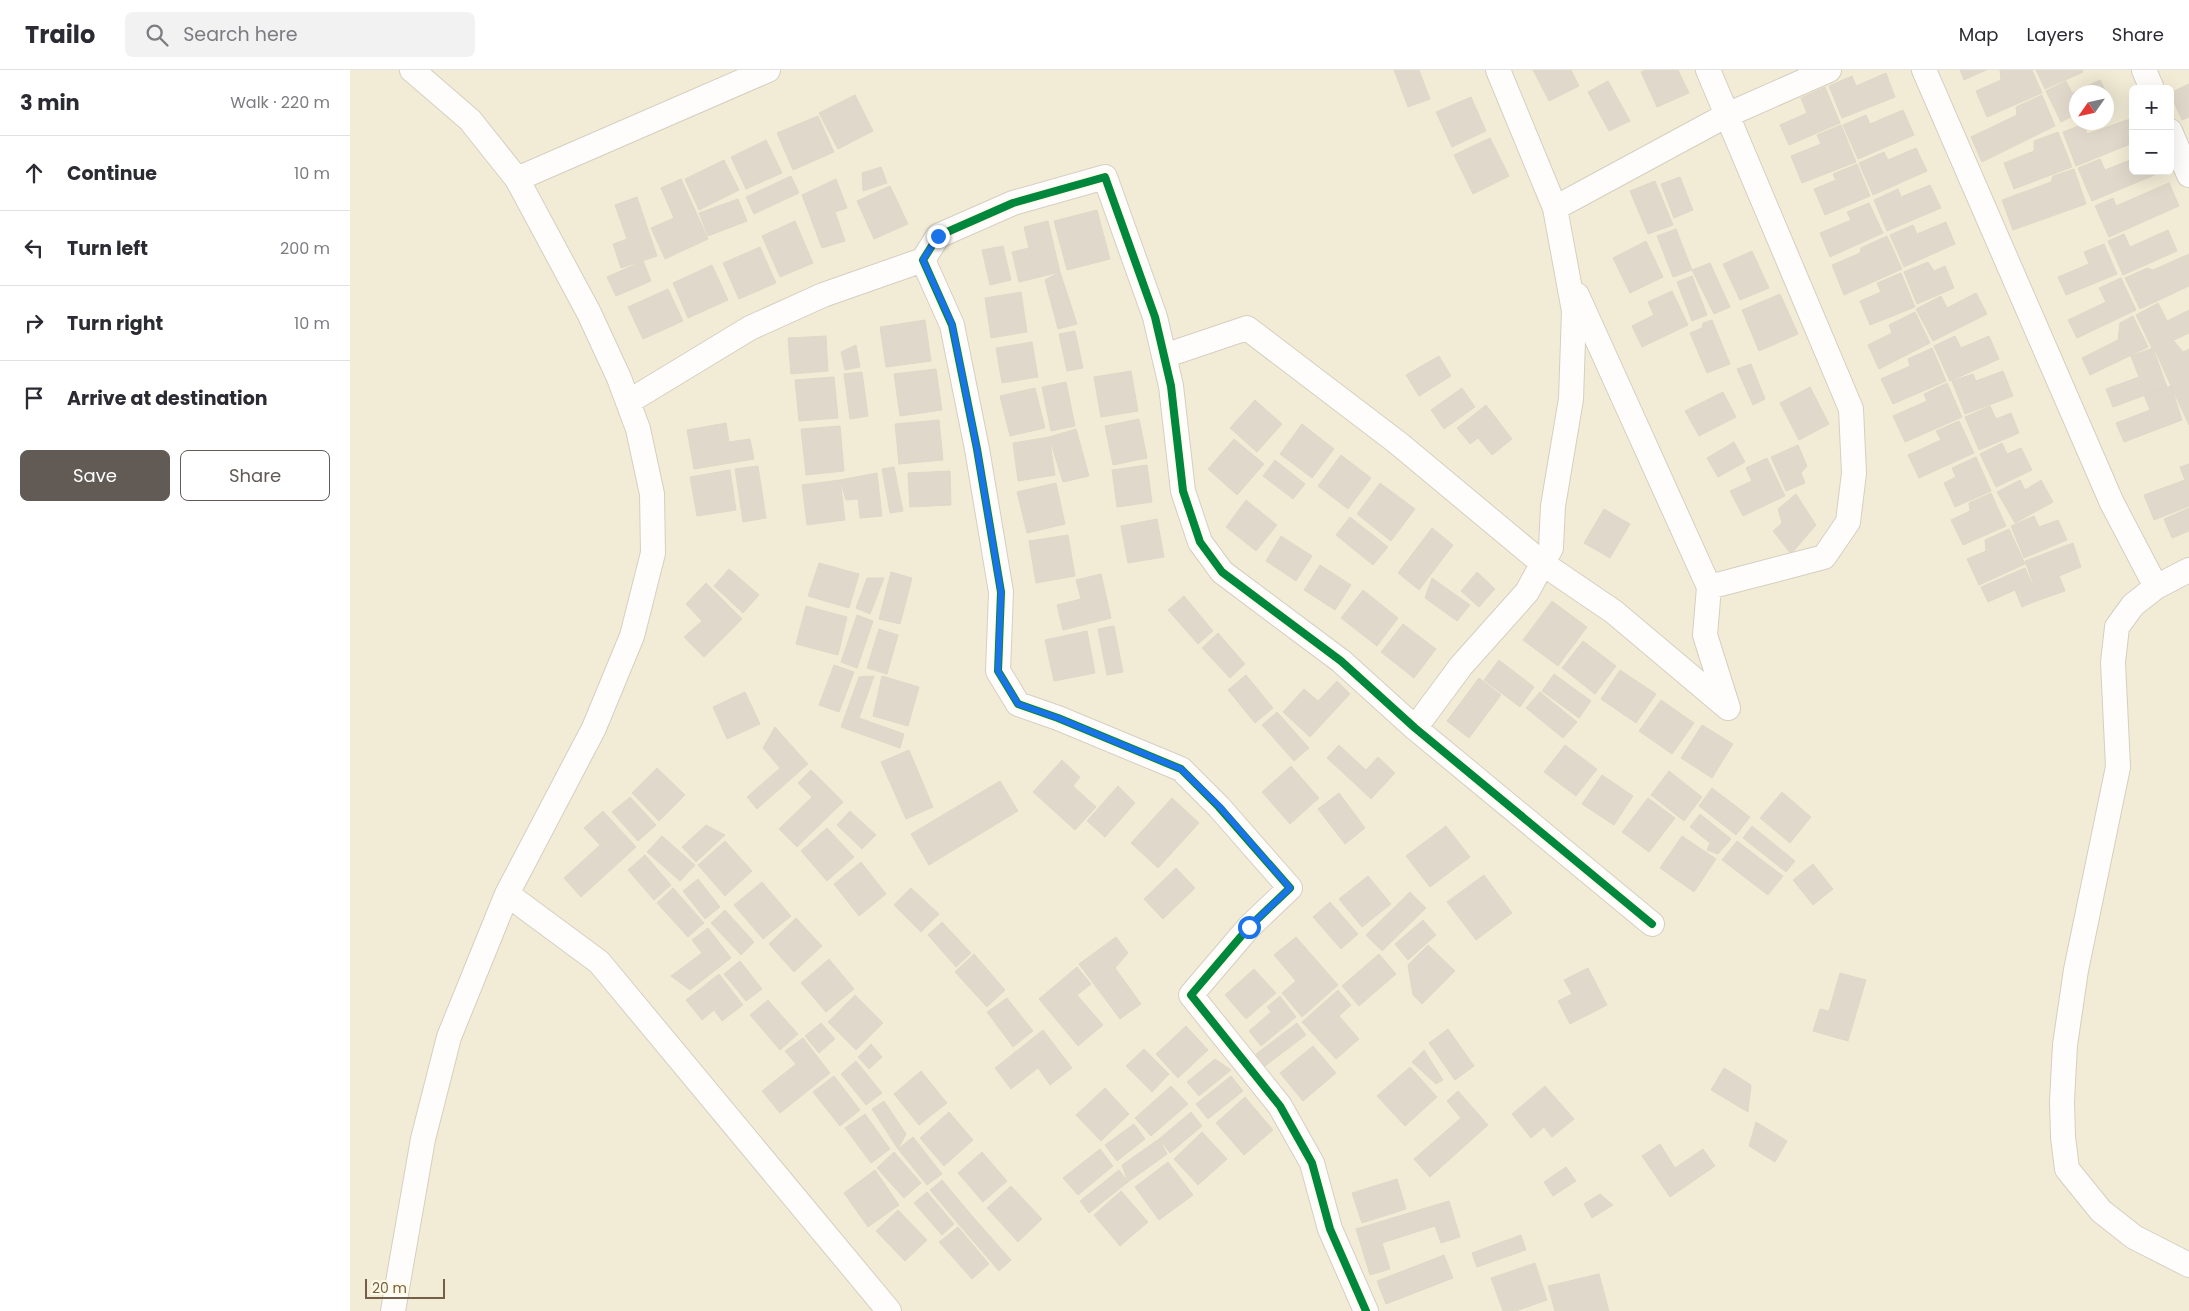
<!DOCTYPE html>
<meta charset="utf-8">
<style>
body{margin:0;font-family:Poppins,sans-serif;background:#f2f2f3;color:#2b2b33}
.controls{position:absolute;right:15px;top:15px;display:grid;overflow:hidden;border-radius:8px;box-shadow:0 5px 20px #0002}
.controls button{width:45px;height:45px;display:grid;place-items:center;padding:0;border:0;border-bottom:1px solid #e1e1e2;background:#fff;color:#2b2b33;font:25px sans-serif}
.compass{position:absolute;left:1719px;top:15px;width:45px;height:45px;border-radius:50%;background:#fff;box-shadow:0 5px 20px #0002;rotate:236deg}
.scale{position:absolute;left:15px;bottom:12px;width:80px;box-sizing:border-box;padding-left:5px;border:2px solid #746046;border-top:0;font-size:14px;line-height:18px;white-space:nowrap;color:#746046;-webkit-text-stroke:4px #fffae6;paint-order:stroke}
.stop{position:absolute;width:15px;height:15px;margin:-11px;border:4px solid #1a73e8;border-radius:50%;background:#fff}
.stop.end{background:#1a73e8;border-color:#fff;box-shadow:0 1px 5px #0008}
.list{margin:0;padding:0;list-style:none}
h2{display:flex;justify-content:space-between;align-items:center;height:65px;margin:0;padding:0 20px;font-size:21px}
h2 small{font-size:16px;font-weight:400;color:#7c7c81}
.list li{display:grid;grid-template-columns:32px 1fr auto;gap:15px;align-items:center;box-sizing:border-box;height:75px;padding:0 20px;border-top:1px solid #e1e1e2}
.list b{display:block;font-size:19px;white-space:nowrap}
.list em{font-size:16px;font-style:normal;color:#7c7c81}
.actions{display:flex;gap:10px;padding:15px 20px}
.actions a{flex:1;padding:11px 0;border:1px solid #615a55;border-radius:8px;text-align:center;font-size:18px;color:#615a55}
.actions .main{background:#615a55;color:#fff}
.icon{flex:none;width:28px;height:28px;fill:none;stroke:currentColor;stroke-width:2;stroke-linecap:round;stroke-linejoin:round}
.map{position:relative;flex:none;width:1839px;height:1241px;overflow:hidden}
header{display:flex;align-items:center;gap:30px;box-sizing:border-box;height:70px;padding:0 25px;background:#fff;border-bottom:1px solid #e1e1e2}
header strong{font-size:24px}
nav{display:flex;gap:28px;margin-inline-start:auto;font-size:18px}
.search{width:350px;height:45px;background:#f2f2f3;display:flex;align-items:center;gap:12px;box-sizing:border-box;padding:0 18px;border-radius:8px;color:#7c7c81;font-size:19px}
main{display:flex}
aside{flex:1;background:#fff}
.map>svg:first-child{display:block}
.residential{fill:#f2ecd6;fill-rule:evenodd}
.building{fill:#e0d9cb;stroke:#dfd8c8}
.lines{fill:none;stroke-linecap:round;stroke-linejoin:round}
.street-casing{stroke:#d5cfc1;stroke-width:26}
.street{stroke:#fefdfb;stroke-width:24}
.cycleway-casing{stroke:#fffae6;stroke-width:11}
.cycleway{stroke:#00873e;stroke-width:8}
.route{stroke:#1a73e8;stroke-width:6}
</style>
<header>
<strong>Trailo</strong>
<div class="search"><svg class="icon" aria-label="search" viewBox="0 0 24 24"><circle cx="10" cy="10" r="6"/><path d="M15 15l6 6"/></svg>Search here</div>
<nav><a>Map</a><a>Layers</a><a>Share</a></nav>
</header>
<main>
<aside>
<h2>3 min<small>Walk · 220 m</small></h2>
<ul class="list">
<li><svg class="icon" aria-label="ahead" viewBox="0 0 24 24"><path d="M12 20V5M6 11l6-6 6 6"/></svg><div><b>Continue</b></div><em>10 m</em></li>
<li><svg class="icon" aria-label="left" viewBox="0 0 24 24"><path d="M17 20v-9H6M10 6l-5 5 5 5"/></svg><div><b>Turn left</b></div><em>200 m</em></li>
<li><svg class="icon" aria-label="right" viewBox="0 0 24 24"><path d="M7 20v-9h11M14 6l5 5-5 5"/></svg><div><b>Turn right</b></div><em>10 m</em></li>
<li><svg class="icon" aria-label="arrive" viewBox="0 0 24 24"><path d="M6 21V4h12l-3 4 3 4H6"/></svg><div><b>Arrive at destination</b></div></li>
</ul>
<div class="actions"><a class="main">Save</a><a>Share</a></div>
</aside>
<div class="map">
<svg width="1839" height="1241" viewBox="0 0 1839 1241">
<rect width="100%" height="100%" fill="#f6f3e6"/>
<!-- residential -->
<path class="residential" d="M0 0H1839V1241H0ZM1783 19H1820V101H1783ZM1726 22H1756V52H1726Z"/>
<!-- building -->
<path class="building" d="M1044 0H1069L1080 29 1058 37Z
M1183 0H1221L1229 16 1199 31Z
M1295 0H1328L1339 23 1307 37 1291 2Z
M1610 0H1636L1614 10Z
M1650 0H1682L1692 23 1637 47 1626 21 1651 10Z
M1686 0H1732L1733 2 1695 19Z
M1536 3 1545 27 1492 48 1479 16 1502 6 1506 16Z
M1750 10 1756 22H1726V44L1711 52 1696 21 1716 11 1722 23Z
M1258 11 1280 51 1259 61 1238 22Z
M1839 14V47L1832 50 1820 23Z
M1475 17 1490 53 1439 75 1430 55 1457 43 1451 28Z
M505 25 523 61 488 79 469 43Z
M1692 25 1705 56 1632 92 1621 67 1667 45 1666 37Z
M1121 27 1136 61 1102 77 1086 42Z
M1553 40 1564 65 1508 89 1493 55 1516 45 1520 54Z
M468 46 484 82 443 100 427 63Z
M1783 48V73L1726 96 1713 62 1734 54 1737 64Z
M1491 55 1506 92 1452 113 1441 86 1471 74 1467 65Z
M1708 62 1722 97 1664 119 1654 93 1684 81V71Z
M1140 68 1159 106 1123 124 1104 85Z
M416 70 432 103 396 119 381 87Z
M1566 78 1577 101 1523 125 1509 93 1534 82 1538 90Z
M1750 89 1755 100 1783 89V101H1814L1742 131 1728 98Z
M374 90 389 120 349 140 335 109Z
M1507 94 1520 126 1475 145 1464 119 1486 110 1483 104Z
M531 97 537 113 513 121 512 103Z
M1724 99 1736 134 1663 160 1652 130 1701 112 1703 106Z
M441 106 449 123 404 144 396 127Z
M1330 107 1343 140 1324 148 1311 114Z
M331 109 358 169 315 189 301 158 324 148 311 118Z
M486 109 497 138 485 142 495 171 472 178 452 125Z
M1305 111 1323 155 1298 164 1280 121Z
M1819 113 1829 136 1759 167 1745 136 1763 128 1766 136Z
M1580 115 1591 138 1537 161 1524 130 1548 119 1551 127Z
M540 116 558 154 524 169 507 131Z
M287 127 307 186 271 198 263 174 277 169 265 135Z
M388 129 397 151 358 166 349 143Z
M1519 133 1533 163 1480 187 1470 163 1501 150 1497 142Z
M747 140 760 189 717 200 704 151Z
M445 151 463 193 430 207 412 166Z
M698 151 710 202 669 212 662 182 679 178 674 157Z
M1596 152 1605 174 1554 197 1540 165 1563 155 1567 164Z
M1326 159 1342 200 1323 207 1307 166Z
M1818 160 1827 181 1773 205 1758 171 1774 164 1780 177Z
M1537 166 1552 199 1494 225 1482 195 1510 183 1511 178Z
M1296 171 1313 207 1280 223 1263 188Z
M1754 174 1767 204 1716 225 1708 207 1739 194 1734 182Z
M653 176 661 210 640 215 632 180Z
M410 177 426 213 389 229 373 193Z
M1402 181 1419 218 1390 230 1373 194Z
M1839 184V216L1790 239 1775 208 1797 198 1803 200Z
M293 191 301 211 266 226 257 207Z
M1578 192 1584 201 1595 196 1604 218 1567 234 1554 202Z
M1360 193 1380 237 1364 244 1342 200Z
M362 195 378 230 338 248 323 213Z
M710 202 727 254 708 259 695 210Z
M1551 203 1565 237 1520 255 1510 231 1531 222 1527 213Z
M1342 206 1357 245 1342 251 1327 212Z
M1771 208 1786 240 1727 268 1718 250 1756 232 1749 218Z
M318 219 333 251 293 269 278 237Z
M1322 221 1338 255 1292 277 1282 256 1304 245 1298 232Z
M671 222 677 262 641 268 635 228Z
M1626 223 1637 244 1583 271 1566 239 1591 226 1597 238Z
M1430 224 1448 264 1409 281 1392 240Z
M1808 233 1817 251 1839 240V263L1803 280 1786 245Z
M1565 242 1580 273 1529 299 1518 275 1542 263 1539 255Z
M1783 246 1798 277 1740 305 1732 288 1768 270 1770 253Z
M575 250 581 291 536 297 530 257Z
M1362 250 1380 294 1357 303 1340 263 1352 258 1353 253Z
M725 261 733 298 717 301 709 264Z
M476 266 478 301 441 304 438 268Z
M1605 266 1611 278 1639 266 1649 289 1600 311 1584 276Z
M1824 271 1833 282 1839 279V308L1821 316 1805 280Z
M682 272 688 307 652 313 646 278Z
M506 275 510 297 495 300 491 282Z
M1582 278 1596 311 1543 334 1531 309 1560 296 1558 289Z
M1803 278 1817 317 1763 337 1756 319 1789 307 1781 286Z
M1089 286 1101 306 1069 326 1056 305Z
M1401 294 1415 329 1403 335 1387 299Z
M586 299 592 340 550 346 544 304Z
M781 301 788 341 751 347 744 307Z
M1653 301 1663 326 1615 344 1602 311 1623 304 1626 311Z
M512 302 518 346 500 349 494 304Z
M484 307 488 348 449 351 445 310Z
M1839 308V355L1821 316Z
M716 312 725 356 701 361 692 317Z
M1597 313 1612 347 1555 372 1543 346 1577 331 1574 324Z
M1821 316 1832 350 1774 372 1766 353 1800 340 1794 325Z
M1460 317 1479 354 1449 370 1430 333Z
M685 318 695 358 660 366 650 326Z
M1112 318 1125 337 1094 359 1081 340Z
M1373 322 1386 347 1349 366 1335 341Z
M905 330 932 354 907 382 880 358Z
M1136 335 1162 369 1142 385 1128 368 1120 374 1107 358Z
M1640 336 1646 349 1661 343 1669 363 1629 380 1615 347Z
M789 349 797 388 763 395 755 356Z
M589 350 593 390 549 394 545 354Z
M1609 351 1624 383 1569 408 1558 385 1591 370 1586 361Z
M376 353 379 372 400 369 404 389 344 399 337 360Z
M952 354 984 379 962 408 930 384Z
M490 356 494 401 456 405 451 359Z
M726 359 739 406 713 412 699 367Z
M699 367 705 405 668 411 663 373Z
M884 369 914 394 887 425 858 399Z
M1384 372 1395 392 1368 407 1357 388Z
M1652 373 1657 384 1671 378 1682 400 1646 417 1630 384Z
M1448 375 1457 396 1451 403 1455 413 1436 421 1421 387Z
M991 385 1021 408 998 439 968 416Z
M1626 387 1641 421 1605 437 1594 413 1606 407 1602 398Z
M1417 388 1435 426 1393 446 1380 421 1402 411 1396 398Z
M925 390 955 414 943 429 913 406Z
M1839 394V436L1804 450 1794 425 1835 410 1830 397Z
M797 395 802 432 767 437 762 400Z
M408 396 416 448 393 452 385 399Z
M544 397 553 441 540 443 532 399Z
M380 400 386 440 347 446 340 407Z
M600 401 601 435 560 437 558 403Z
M527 403 532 446 510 448 508 429 496 430 490 410Z
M490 410 495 450 457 455 452 415Z
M1670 410 1675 420 1691 410 1703 432 1665 453 1647 422Z
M706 413 715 454 677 463 667 422Z
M1030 413 1065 439 1041 471 1007 444Z
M1641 423 1656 456 1613 475 1601 450 1620 441 1619 433Z
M1446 424 1466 455 1441 484 1423 461 1432 453 1428 439Z
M896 430 927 455 906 481 876 457Z
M1839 438V461L1822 468 1814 449Z
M1254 439 1280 454 1260 488 1234 473Z
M1684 446 1689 457 1708 450 1717 470 1674 488 1661 456Z
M1000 447 1038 477 1023 495 986 465Z
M807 449 814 487 778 493 771 456Z
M1082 458 1103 475 1069 520 1048 503Z
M1659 459 1675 494 1629 515 1617 489 1636 481 1635 470Z
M718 465 725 506 686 513 679 471Z
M931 466 962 486 946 511 916 491Z
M1723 473 1731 497 1709 506 1715 521 1689 530 1675 491Z
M469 493 509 504 499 538 458 526Z
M970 495 1001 515 985 540 954 520Z
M1675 498 1689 530 1672 537 1665 520 1638 532 1631 517Z
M379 499 409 525 393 543 364 516Z
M541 502 562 508 550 554 529 549Z
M1127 502 1145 519 1129 537 1111 521Z
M751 504 761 548 713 560 707 535 731 529 726 510Z
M517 508H534L520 544 506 538Z
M1082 508 1120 535 1107 551 1075 528Z
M356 513 392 549 354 587 334 567 352 551 336 534Z
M1013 520 1048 548 1027 576 991 548Z
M834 526 863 561 848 574 818 540Z
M1202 531 1237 557 1208 596 1173 570Z
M456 536 497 547 488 585 446 574Z
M507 545 523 551 507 598 491 592Z
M1053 554 1086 579 1064 608 1031 582Z
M764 556 773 602 757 605 748 559Z
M529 559 548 565 537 604 517 598Z
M737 561 745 603 704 611 695 570Z
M868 563 895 594 880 608 852 578Z
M1233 571 1266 596 1245 624 1212 598Z
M1149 590 1184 617 1170 637 1134 610Z
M484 595 504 602 489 642 469 635Z
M1270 600 1306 624 1286 653 1251 629Z
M1204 604 1241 631 1229 648 1192 621Z
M896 605 923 638 905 653 878 620Z
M524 606 509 648 554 664 550 678 491 657 509 607Z
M532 606 569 617 558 656 523 646Z
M1129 608 1151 625 1119 668 1097 651Z
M987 611 1000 624 960 667 933 642 954 619 968 631Z
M395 622 410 654 377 669 363 637Z
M1190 622 1227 652 1213 668 1176 638Z
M1311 630 1344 653 1322 684 1289 661Z
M927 642 959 678 944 691 912 655Z
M1352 655 1383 674 1362 708 1331 688Z
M425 657 458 694 407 739 397 727 430 698 413 678Z
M989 675 1016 700 1028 687 1045 703 1021 729 977 688Z
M1215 675 1247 699 1226 726 1194 702Z
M559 680 583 737 556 749 531 692Z
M712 690 730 707 723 716 746 737 725 760 683 722Z
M941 696 969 728 940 754 912 722Z
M307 698 335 725 309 751 282 723Z
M461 700 493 732 447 777 429 759 462 727 448 713Z
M1319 701 1352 727 1334 751 1301 725Z
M1252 705 1283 726 1264 755 1232 734Z
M650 711 668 741 579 795 561 764Z
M768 716 785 733 755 767 737 751Z
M1362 718 1400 747 1386 765 1349 736Z
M1432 722 1461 747 1440 773 1410 748Z
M989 723 1015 758 995 774 968 739Z
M280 727 306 755 288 771 262 742Z
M822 728 849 753 808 798 781 773Z
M1298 728 1325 748 1299 782 1272 762Z
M253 741 286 777 231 827 214 808 250 775 234 758Z
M500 741 526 765 512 779 487 755Z
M1350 744 1381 769 1368 784 1357 780 1360 773 1340 757Z
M356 755 375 765 346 792 332 777Z
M1096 756 1120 787 1080 817 1056 786Z
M1402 756 1445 791 1436 802 1393 768Z
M477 758 504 787 477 811 451 781Z
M312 766 345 795 330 811 297 782Z
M1332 766 1366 789 1344 822 1310 798Z
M375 771 402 801 375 826 348 795Z
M1387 771 1433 806 1418 825 1372 790Z
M295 785 321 815 304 830 278 800Z
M511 792 536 824 509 846 484 814Z
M1463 794 1483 819 1463 835 1443 810Z
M826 798 845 818 813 849 794 829Z
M1134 805 1162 843 1126 870 1097 832Z
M1018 806 1041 834 1012 857 989 829Z
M348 809 370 837 355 849 333 821Z
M412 812 441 846 413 869 384 835Z
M323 818 354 853 338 867 307 833Z
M561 818 589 844 571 862 544 835Z
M1060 822 1076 838 1032 881 1016 865Z
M980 832 1008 864 991 879 963 847Z
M375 840 404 872 391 885 361 853Z
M446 848 472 876 444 902 419 874Z
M1073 850 1086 865 1058 890 1045 874Z
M592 852 621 883 606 897 578 865Z
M358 858 381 888 340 920 321 906 352 883 342 870Z
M766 867 778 883 765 898 791 934 770 949 729 894Z
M946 867 988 915 952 947 932 923 946 911 924 885Z
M1078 875 1105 901 1072 934 1063 925 1058 895Z
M624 884 655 920 637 937 605 902Z
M1029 884 1046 904 1009 936 992 916Z
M479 889 504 919 476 942 451 913Z
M390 891 412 919 396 931 374 904Z
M727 897 741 914 727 925 753 955 728 976 689 929Z
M1238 898 1257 935 1220 954 1208 931 1222 924 1214 910Z
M904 899 926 923 896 949 875 925Z
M1490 903 1516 910 1498 971 1463 961 1470 939 1479 941Z
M369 904 393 935 372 951 364 940 352 950 336 930Z
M988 920 1001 935 989 946 1009 969 986 989 952 952Z
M505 925 533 953 506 980 478 952Z
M930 926 946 947 911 976 899 961 921 942 917 937Z
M657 928 683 961 663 977 637 942Z
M418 930 448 964 430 980 400 945Z
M471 953 485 969 469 983 455 966Z
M947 953 956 965 915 996 906 984Z
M836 956 858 980 828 1008 806 984Z
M1098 959 1124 996 1105 1010 1079 973Z
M693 960 722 998 700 1015 688 998 661 1019 645 998Z
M453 968 480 1003 430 1043 412 1021 446 994 435 981Z
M521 974 532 987 519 999 508 987Z
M963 976 986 1003 953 1031 930 1003Z
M794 979 819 1004 802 1022 776 996Z
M1074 980 1093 1010 1086 1014 1062 992Z
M865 989 881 1000 849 1026 837 1012Z
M506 991 532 1023 516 1035 491 1004Z
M1060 997 1087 1027 1055 1056 1027 1026Z
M1374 998 1401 1015 1398 1042 1361 1020Z
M571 1001 597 1033 569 1055 544 1024Z
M484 1006 510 1040 490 1056 463 1022Z
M881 1006 893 1021 858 1049 846 1034Z
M821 1016 838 1034 801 1066 785 1048Z
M1195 1016 1224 1049 1202 1067 1194 1057 1181 1068 1162 1044Z
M755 1018 779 1044 751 1071 726 1045Z
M1108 1021 1138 1055 1080 1107 1064 1089 1111 1048 1097 1031Z
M895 1027 923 1060 894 1085 866 1053Z
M534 1031 556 1064 548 1079 522 1039Z
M599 1042 623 1070 594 1096 570 1068Z
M841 1042 852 1056 820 1083 809 1069Z
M515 1044 540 1079 521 1093 495 1058Z
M1406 1052 1437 1071 1425 1092 1399 1076Z
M784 1054 795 1069 767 1091 755 1075Z
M852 1062 877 1089 848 1115 824 1089Z
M563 1067 592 1104 577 1115 548 1079Z
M809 1069 817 1084 778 1112 772 1095Z
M1310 1074 1325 1098 1353 1079 1365 1096 1320 1127 1292 1086Z
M750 1079 763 1096 728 1125 713 1108Z
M544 1082 571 1113 554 1128 527 1098Z
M632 1082 657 1111 633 1132 608 1103Z
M818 1092 843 1125 809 1150 785 1117Z
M1216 1097 1226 1111 1203 1126 1194 1112Z
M525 1100 549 1135 518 1157 494 1123Z
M769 1100 778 1112 739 1143 730 1131Z
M1047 1109 1056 1139 1012 1153 1002 1123Z
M592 1110 623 1147 611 1157 580 1120Z
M661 1116 692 1149 668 1172 637 1138Z
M771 1121 798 1152 770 1176 744 1145Z
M577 1122 604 1154 592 1165 564 1133Z
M1250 1124 1263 1135 1242 1148 1234 1134Z
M1099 1131 1110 1167 1091 1173 1085 1156 1032 1173 1040 1199 1020 1205 1006 1159Z
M548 1140 577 1170 555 1191 526 1161Z
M623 1147 661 1190 649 1201 611 1157Z
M608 1157 639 1194 622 1209 589 1172Z
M1171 1165 1176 1180 1127 1197 1122 1183Z
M1094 1185 1103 1208 1036 1234 1027 1211Z
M1185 1193 1197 1230 1166 1241H1153L1141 1208Z
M1249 1204 1259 1241H1205L1198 1216Z"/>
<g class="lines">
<defs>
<path id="street" d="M1358 0 1501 339 1504 403 1498 452 1474 487 1359 517
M1574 0 1762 433 1806 517
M1794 0 1802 19
M1820 61 1839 105
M167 109 418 0
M1205 138 1377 45 1479 0
M1227 225 1359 517 1355 565 1378 638
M814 286 897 258 1048 373 1192 493 1264 542 1378 638
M278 332 400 258 473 225 573 190
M1839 500 1806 517 1783 535 1767 557 1763 592 1768 697 1726 900 1715 975 1712 1031 1713 1067 1717 1099 1751 1141 1784 1167 1839 1195
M1065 658 1111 596 1177 522 1201 478 1203 436 1221 329 1224 241 1205 138 1148 0
M157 824 249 892 539 1241
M43 1241 73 1069 99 967 157 824 244 658 282 566 303 483 302 424 288 359 269 308 239 243 167 109 120 50 62 0
M1016 1241 980 1159 962 1093 930 1036 841 925 899 857 940 818 869 737 831 699 708 648 668 634 648 601 651 522 627 379 602 255 573 190 588 166 663 133 755 107 805 247 821 316 833 421 850 472 872 502 991 591 1065 658 1302 854"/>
</defs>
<!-- street casing -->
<use href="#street" class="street-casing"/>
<!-- street -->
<use href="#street" class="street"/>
<defs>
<path id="cycleway" d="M1016 1241 980 1159 962 1093 930 1036 841 925 899 857 940 818 869 737 831 699 708 648 668 634 648 601 651 522 627 379 602 255 573 190 588 166 663 133 755 107 805 247 821 316 833 421 850 472 872 502 991 591 1065 658 1302 854"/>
</defs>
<!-- cycleway casing -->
<use href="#cycleway" class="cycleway-casing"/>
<!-- cycleway -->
<use href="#cycleway" class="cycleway"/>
</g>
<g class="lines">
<!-- route -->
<path class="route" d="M588 166 573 190 602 254 627 379 651 522 648 601 668 634 708 648 831 699 869 736 940 818 899 857"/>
</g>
</svg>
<div class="controls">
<button>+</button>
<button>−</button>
</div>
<svg class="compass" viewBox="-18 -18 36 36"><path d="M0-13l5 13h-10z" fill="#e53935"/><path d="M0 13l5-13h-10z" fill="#7c7c81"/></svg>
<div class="scale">20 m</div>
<div class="stop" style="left:899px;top:857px"></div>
<div class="stop end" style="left:588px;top:166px"></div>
</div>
</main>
